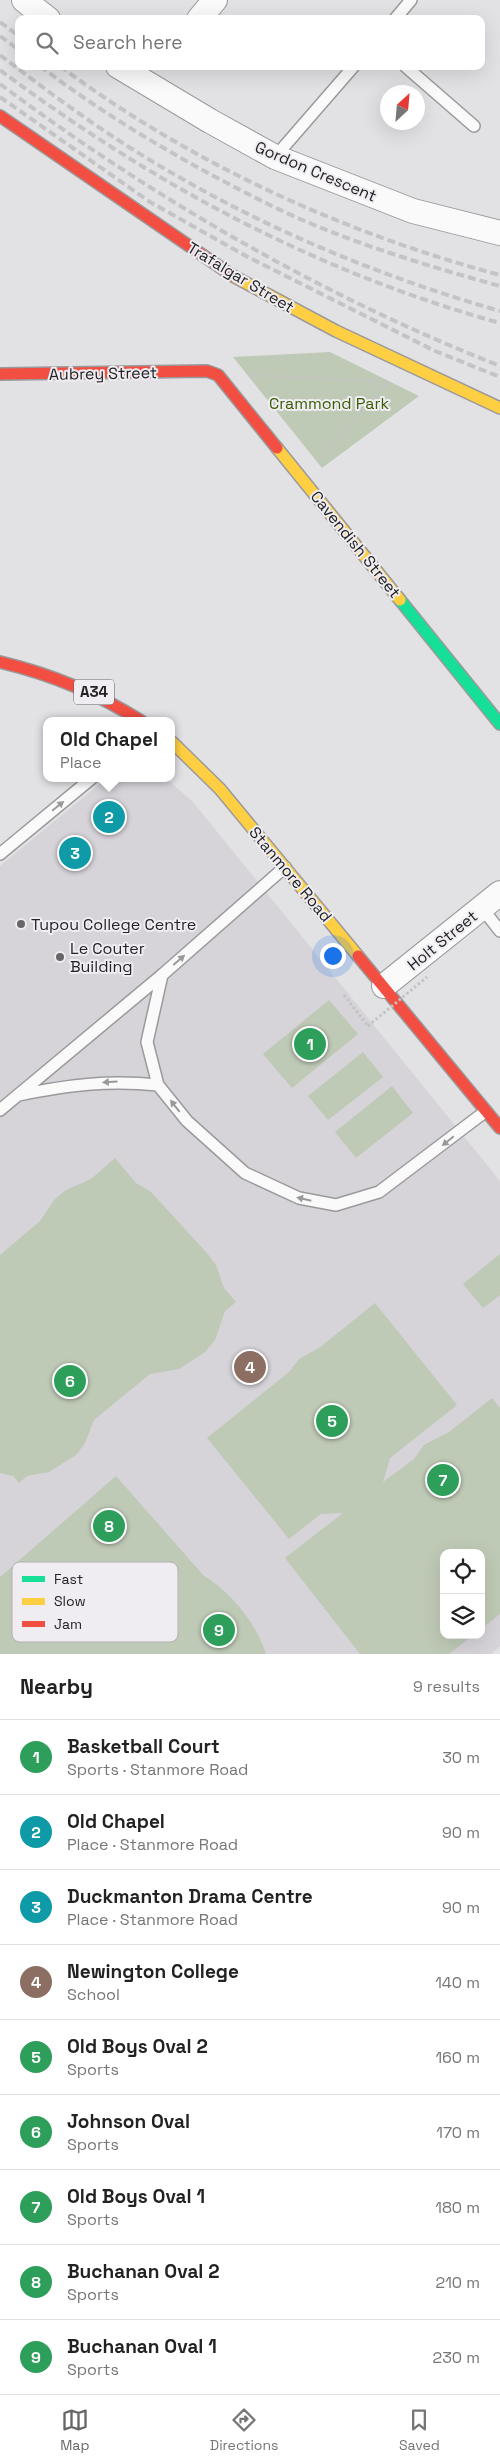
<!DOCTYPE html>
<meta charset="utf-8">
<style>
body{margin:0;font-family:"Space Grotesk",sans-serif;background:#f2f2f2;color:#222}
.controls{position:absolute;right:15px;bottom:15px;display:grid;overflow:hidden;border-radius:10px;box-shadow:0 5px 20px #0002}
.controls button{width:45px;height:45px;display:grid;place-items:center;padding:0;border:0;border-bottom:1px solid #e0e0e0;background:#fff;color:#222;font:25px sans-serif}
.compass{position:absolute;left:380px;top:85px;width:45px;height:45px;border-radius:50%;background:#fff;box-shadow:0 5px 20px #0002;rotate:26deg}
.you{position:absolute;left:332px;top:955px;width:18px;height:18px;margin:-12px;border:4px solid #fff;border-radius:50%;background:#1a73e8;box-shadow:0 0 0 8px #1a73e833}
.badge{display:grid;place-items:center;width:32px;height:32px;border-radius:50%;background:#666567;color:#fff;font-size:16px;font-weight:700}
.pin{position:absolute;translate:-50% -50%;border:2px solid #fff;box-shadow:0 1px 5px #0006}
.popup{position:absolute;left:43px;top:717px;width:132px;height:65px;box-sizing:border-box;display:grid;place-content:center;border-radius:10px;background:#fff;filter:drop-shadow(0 1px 4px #0005);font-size:16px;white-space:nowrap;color:#767676}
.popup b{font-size:19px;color:#222}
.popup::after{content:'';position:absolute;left:50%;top:100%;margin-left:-10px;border:10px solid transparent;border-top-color:#fff}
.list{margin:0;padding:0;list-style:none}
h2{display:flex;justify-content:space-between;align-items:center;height:65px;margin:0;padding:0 20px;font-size:21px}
h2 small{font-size:16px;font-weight:400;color:#767676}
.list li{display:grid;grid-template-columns:32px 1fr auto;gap:15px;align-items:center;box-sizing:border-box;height:75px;padding:0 20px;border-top:1px solid #e0e0e0}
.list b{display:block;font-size:19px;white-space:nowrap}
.list p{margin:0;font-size:16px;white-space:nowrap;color:#767676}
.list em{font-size:16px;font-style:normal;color:#767676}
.icon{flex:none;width:28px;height:28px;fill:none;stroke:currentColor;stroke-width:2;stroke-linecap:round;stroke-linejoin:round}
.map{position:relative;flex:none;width:500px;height:1654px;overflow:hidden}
.search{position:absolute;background:#fff;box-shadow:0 5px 20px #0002;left:15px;right:15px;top:15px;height:55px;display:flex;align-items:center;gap:12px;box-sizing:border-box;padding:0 18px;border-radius:10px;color:#767676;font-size:19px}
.sheet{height:740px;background:#fff}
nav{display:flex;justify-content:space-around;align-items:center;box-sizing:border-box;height:70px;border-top:1px solid #e0e0e0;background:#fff;font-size:14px;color:#767676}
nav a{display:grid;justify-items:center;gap:2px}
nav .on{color:#666567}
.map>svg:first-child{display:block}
.built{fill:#d6d3d9;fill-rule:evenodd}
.green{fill:#bfcab6}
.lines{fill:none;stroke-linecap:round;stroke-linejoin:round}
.lane-casing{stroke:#9a9a9c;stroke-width:14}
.street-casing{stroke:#9a9a9c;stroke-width:26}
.fast-casing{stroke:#9a9a9c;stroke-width:14}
.slow-casing{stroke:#9a9a9c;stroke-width:14}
.jam-casing{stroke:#9a9a9c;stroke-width:14}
.path{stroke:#c3c3c3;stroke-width:3;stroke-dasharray:2.5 2.5;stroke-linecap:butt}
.lane{stroke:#fbfafb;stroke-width:11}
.street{stroke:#fbfafb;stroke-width:24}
.fast{stroke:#16e098;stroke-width:11}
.slow{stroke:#ffcf43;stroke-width:11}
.jam{stroke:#f24e42;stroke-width:11}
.rail{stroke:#c4c3c5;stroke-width:4;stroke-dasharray:8 4;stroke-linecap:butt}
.path-bridge{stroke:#c3c3c3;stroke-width:3;stroke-dasharray:2.5 2.5;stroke-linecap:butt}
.oneway{fill:#9a999a}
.poi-dot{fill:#666567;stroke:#efedf2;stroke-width:2}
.labels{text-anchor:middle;stroke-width:4;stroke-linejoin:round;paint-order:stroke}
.shield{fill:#efedf2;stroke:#605f62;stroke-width:1}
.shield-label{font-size:15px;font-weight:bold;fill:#232224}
.street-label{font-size:16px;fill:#232224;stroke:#efedf2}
.park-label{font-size:16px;fill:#365d04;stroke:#efedf2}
.poi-label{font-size:16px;fill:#232224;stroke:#efedf2;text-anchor:start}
.key{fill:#efedf2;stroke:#b2b0b4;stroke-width:1}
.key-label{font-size:14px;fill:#232224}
</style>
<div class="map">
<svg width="500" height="1654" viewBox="0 0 500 1654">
<rect width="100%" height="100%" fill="#e2e1e4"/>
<!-- built -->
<path class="built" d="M107 778H166L193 802 500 1181V1646L491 1654H0V866ZM444 1553H481V1635H444Z"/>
<!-- green -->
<path class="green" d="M330 352 419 396 322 468 233 357Z
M329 1000 358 1034 292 1088 263 1054Z
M363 1052 383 1077 328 1120 308 1096Z
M392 1086 413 1113 356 1158 335 1132Z
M115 1158 136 1183 150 1191 207 1253 216 1265 224 1288 236 1302 225 1311 215 1340 205 1352 179 1369 150 1374 94 1420 85 1443 76 1455 49 1472 27 1476 19 1483 13 1476 0 1473V1255L40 1221 55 1199 66 1190 91 1179Z
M500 1254V1295L483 1308 463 1284Z
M375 1303 457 1405 390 1458 383 1482 414 1459 424 1445 449 1432 492 1398 500 1408V1614L481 1629V1553H444V1635H473L449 1654H360L285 1558 343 1513 321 1514 289 1539 207 1438 289 1372 299 1359 319 1348Z
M116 1476 204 1576C232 1593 256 1623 266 1654H0V1577Z"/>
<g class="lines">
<defs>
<path id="lane" d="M395 19 411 0
M405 66 474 126
M275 157 354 66
M0 854 92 778
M285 867 162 975 147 1042 158 1085 187 1121 245 1173 299 1198 336 1205 379 1192 486 1111
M482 908 500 931
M19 1095C69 1085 107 1080 158 1085
M0 1110 162 975"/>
<path id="street" d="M24 0 48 19
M199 19 215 0
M118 66 210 121 275 157 413 211 500 233
M384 986 500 893"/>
<path id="fast" d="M400 600 500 724"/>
<path id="slow" d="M233 276 336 331 500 408
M277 448 400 600
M172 742 220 789 358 956"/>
<path id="jam" d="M0 116 233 276
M0 374 207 371 218 375 277 448
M0 662C51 674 97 693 141 721
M358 956 500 1128"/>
</defs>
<!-- lane casing -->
<use href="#lane" class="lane-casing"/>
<!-- street casing -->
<use href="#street" class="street-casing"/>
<!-- fast casing -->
<use href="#fast" class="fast-casing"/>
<!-- slow casing -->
<use href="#slow" class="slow-casing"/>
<!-- jam casing -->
<use href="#jam" class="jam-casing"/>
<!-- path -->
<path class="path" d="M248 375 386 382
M318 461 388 381
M344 995 368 1026"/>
<!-- lane -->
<use href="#lane" class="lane"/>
<!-- street -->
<use href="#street" class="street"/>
<!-- fast -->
<use href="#fast" class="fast"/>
<!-- slow -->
<use href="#slow" class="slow"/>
<!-- jam -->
<use href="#jam" class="jam"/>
<!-- rail -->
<path class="rail" d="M0 22 19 36
M0 36 19 50
M0 55C55 97 112 139 172 173 275 233 385 278 500 311
M40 66C112 121 193 167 274 207 342 240 427 266 500 286
M60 66C190 163 343 233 500 275
M0 70C153 184 316 272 500 323
M0 84C153 198 322 296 500 366
M0 97 150 202 246 256 435 351 500 377"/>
<!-- path-bridge -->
<path class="path-bridge" d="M368 1026 427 977"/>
</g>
<!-- one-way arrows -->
<defs><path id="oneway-solid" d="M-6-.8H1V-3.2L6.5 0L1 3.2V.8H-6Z" transform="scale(1.25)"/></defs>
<g class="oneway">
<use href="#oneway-solid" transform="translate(58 806) rotate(-39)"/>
<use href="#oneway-solid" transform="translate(179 960) rotate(-41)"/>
<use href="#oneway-solid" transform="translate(110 1082) rotate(176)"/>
<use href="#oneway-solid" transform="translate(175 1106) rotate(-128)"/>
<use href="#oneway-solid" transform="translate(448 1141) rotate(141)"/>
<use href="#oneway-solid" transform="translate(304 1199) rotate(-167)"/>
</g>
<!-- markers -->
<g class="poi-dot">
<circle cx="21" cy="924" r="5"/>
<circle cx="60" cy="957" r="5"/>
</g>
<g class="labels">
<!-- shield labels -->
<rect class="shield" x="74" y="679.5" width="40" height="25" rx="4"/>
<g class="shield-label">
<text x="94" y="697">A34</text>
</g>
<!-- street labels -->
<g class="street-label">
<text transform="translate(316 171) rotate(23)" y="6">Gordon Crescent</text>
<text transform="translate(241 277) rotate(31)" y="6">Trafalgar Street</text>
<text transform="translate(103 373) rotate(-1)" y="6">Aubrey Street</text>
<text transform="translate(356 544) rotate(51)" y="6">Cavendish Street</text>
<text transform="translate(291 874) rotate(50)" y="6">Stanmore Road</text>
<text transform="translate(442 940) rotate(-39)" y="6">Holt Street</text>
</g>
<!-- park labels -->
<g class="park-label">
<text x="329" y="409">Crammond Park</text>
</g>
<!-- poi labels -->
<g class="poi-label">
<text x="31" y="930">Tupou College Centre</text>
<text x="70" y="954">Le Couter<tspan x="70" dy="18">Building</tspan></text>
</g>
</g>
<!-- legend -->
<rect x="12" y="1562" width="166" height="80" rx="8" class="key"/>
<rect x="22" y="1576" width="23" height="6" fill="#16e098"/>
<rect x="22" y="1598" width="23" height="7" fill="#ffcf43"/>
<rect x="22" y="1621" width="23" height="6" fill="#f24e42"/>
<g class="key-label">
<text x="54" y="1584">Fast</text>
<text x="54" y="1606">Slow</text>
<text x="54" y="1629">Jam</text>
</g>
</svg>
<div class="controls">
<button><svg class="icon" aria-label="locate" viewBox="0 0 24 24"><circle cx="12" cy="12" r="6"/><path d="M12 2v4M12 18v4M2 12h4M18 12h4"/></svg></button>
<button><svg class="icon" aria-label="layers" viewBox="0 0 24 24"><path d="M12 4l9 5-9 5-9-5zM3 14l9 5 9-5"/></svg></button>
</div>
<svg class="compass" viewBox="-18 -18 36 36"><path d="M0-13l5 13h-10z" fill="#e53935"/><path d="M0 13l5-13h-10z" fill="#767676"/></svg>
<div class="you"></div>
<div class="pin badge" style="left:310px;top:1044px;background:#2e9e5b">1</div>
<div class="pin badge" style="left:109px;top:817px;background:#0f9aa8">2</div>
<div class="popup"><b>Old Chapel</b>Place</div>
<div class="pin badge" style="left:75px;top:853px;background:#0f9aa8">3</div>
<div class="pin badge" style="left:250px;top:1367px;background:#8d6e63">4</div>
<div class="pin badge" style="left:332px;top:1421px;background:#2e9e5b">5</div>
<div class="pin badge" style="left:70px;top:1381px;background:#2e9e5b">6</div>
<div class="pin badge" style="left:443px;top:1480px;background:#2e9e5b">7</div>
<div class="pin badge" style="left:109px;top:1526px;background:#2e9e5b">8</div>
<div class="pin badge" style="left:219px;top:1630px;background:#2e9e5b">9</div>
<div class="search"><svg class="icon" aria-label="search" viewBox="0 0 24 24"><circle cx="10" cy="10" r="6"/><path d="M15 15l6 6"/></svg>Search here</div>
</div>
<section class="sheet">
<h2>Nearby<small>9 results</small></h2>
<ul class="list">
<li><span class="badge" style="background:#2e9e5b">1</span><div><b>Basketball Court</b><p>Sports · Stanmore Road</p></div><em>30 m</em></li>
<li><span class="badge" style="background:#0f9aa8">2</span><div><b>Old Chapel</b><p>Place · Stanmore Road</p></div><em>90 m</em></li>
<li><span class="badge" style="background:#0f9aa8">3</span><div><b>Duckmanton Drama Centre</b><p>Place · Stanmore Road</p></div><em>90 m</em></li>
<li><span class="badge" style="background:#8d6e63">4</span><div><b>Newington College</b><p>School</p></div><em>140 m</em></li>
<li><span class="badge" style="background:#2e9e5b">5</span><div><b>Old Boys Oval 2</b><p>Sports</p></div><em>160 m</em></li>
<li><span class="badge" style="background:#2e9e5b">6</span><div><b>Johnson Oval</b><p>Sports</p></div><em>170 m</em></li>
<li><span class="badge" style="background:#2e9e5b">7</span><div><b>Old Boys Oval 1</b><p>Sports</p></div><em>180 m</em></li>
<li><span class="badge" style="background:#2e9e5b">8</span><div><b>Buchanan Oval 2</b><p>Sports</p></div><em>210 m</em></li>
<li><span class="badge" style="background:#2e9e5b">9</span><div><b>Buchanan Oval 1</b><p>Sports</p></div><em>230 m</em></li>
</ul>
</section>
<nav>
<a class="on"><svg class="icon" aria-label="map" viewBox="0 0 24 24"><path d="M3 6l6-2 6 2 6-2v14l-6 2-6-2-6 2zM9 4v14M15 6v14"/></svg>Map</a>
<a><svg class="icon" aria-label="directions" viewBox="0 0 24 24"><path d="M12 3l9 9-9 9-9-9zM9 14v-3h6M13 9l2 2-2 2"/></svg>Directions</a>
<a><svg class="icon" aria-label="saved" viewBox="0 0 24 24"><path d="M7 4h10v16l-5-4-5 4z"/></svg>Saved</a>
</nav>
